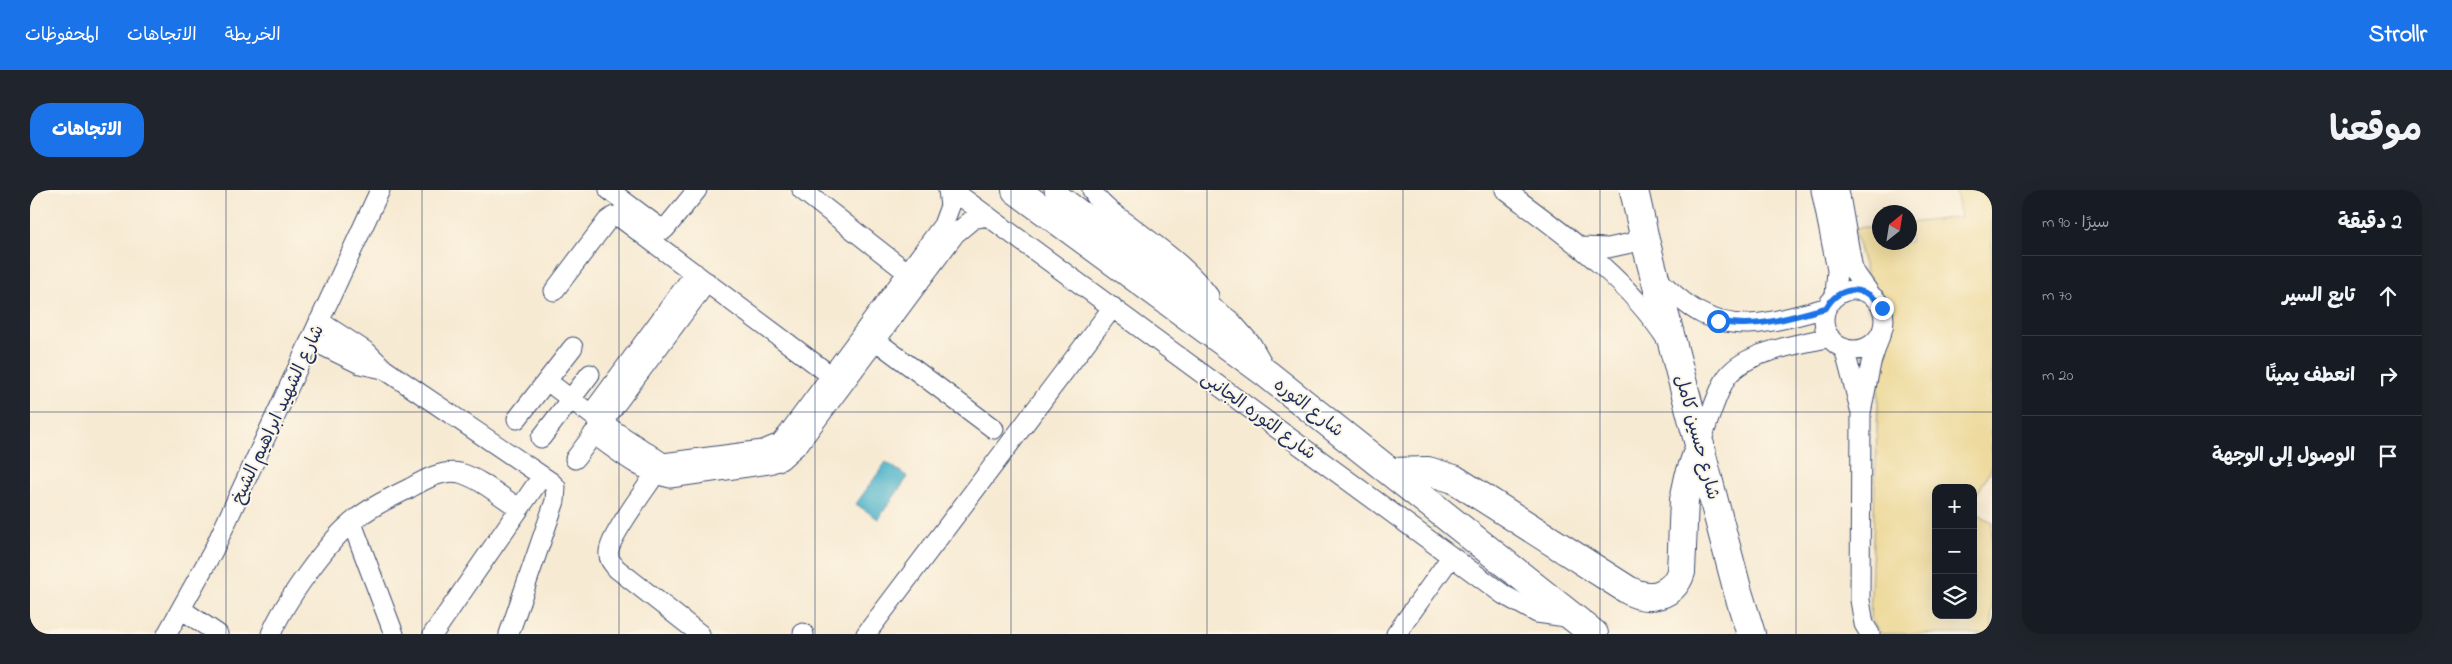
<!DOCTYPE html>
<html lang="ar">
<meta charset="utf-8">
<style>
body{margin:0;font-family:"Indie Flower","Playpen Sans Arabic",sans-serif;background:#20242c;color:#f1f3f6;direction:rtl}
.controls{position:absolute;right:15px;bottom:15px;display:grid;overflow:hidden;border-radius:10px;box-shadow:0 5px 20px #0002}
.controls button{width:45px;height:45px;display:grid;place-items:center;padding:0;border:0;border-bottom:1px solid #363941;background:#171b24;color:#f1f3f6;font:25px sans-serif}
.compass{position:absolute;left:1842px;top:15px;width:45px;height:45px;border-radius:50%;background:#171b24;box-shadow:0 5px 20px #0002;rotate:30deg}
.stop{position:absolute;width:15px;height:15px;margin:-11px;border:4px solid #1a73e8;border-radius:50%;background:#fff}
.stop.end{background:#1a73e8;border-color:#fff;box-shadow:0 1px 5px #0008}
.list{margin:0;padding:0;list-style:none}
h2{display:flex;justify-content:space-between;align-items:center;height:65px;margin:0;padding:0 20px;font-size:21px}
h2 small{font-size:16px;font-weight:400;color:#9ea1a6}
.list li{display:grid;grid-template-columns:32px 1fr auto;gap:15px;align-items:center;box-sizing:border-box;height:80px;padding:0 20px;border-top:1px solid #363941}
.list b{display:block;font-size:19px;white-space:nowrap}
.list em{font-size:16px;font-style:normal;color:#9ea1a6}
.icon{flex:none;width:28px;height:28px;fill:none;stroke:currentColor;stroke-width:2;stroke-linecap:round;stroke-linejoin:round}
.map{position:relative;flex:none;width:1962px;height:444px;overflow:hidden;direction:ltr;border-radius:20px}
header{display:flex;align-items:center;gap:30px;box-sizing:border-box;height:70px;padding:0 25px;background:#1a73e8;color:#fff}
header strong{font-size:24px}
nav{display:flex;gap:28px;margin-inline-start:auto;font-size:18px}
.intro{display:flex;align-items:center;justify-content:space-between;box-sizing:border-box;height:120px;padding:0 30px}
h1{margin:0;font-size:35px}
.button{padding:12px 22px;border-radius:20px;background:#1a73e8;color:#fff;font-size:18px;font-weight:700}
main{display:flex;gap:30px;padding:0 30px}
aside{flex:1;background:#171b24;border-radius:20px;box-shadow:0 5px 20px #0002}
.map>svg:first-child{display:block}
.sand{fill:#eeda9e;stroke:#84847e}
.water{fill:#4bb2ca;stroke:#337094}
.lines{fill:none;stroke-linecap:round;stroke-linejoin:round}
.minor-casing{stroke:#3c4b70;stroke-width:21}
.highway-casing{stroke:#3c4b70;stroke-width:30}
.minor{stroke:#fff;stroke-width:19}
.highway{stroke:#fff;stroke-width:28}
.route{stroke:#1a73e8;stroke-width:6}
.grid{fill:none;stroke:#1b2f5e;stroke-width:1;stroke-opacity:0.55}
.labels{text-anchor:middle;stroke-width:4;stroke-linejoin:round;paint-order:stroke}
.street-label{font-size:18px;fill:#1b2f5e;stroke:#fcf5e5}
</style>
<header>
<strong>Strollr</strong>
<nav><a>الخريطة</a><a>الاتجاهات</a><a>المحفوظات</a></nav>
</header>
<div class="intro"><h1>موقعنا</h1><a class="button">الاتجاهات</a></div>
<main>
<aside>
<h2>2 دقيقة<small>سيرًا · 90 m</small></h2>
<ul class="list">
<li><svg class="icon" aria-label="ahead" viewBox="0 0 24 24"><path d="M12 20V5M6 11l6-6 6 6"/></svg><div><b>تابع السير</b></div><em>70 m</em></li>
<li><svg class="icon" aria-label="right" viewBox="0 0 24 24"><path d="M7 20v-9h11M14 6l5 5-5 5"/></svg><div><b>انعطف يمينًا</b></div><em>20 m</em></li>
<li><svg class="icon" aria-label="arrive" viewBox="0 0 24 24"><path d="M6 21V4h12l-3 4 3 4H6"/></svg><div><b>الوصول إلى الوجهة</b></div></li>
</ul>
</aside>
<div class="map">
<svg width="1962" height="444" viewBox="0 0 1962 444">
<rect width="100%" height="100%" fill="#fcf5e5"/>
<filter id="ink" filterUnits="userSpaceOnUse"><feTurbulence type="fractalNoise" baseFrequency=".02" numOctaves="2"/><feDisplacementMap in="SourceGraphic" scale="10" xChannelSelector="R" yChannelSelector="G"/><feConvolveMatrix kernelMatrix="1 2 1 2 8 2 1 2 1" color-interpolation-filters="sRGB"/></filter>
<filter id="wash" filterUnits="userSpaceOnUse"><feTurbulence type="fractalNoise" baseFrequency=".0096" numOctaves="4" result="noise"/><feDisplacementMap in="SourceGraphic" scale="20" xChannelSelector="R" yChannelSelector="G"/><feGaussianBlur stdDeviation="1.12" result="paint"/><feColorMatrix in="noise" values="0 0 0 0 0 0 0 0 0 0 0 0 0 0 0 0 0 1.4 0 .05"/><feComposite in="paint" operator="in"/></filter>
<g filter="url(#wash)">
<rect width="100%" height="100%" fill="#f7ead3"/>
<!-- sand -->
<path class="sand" d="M1926 0H1962V278L1943 311V298H1906V425H1943V321L1962 332V444H1851L1840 429 1850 161 1861 129 1856 113 1837 86 1824 38 1849 36 1850 52H1880V33L1931 27Z"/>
<!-- water -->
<path class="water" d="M856 272 878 287 848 329 826 314Z"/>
</g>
<g filter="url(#ink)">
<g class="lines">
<defs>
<path id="minor" d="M579 0 626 35 635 39 667 0
M772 0 887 90
M922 0 1474 405 1507 423 1543 428
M1024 0 1201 131 1222 155 1235 178
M1062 0C1070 16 1087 26 1101 36 1129 58 1158 77 1179 106
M1475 0C1535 45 1595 86 1637 150
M1791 0 1807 80 1805 106
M1809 0 1823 80 1841 105
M1552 57 1578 58 1615 50
M1625 87C1638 98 1651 112 1667 121 1709 146 1752 129 1796 118
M1794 130a30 30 0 1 1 60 0a30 30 0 1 1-60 0Z
M524 101 577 31 584 26H588L811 193
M289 131 337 162 354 179 521 292 526 297 525 311 479 444
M837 144 964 239
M281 150 330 174 353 179
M1814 158 1830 219
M517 191 571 232 633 273 733 260 750 253 757 245 913 35 920 16 918 0
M561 224 665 83
M487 229 543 157
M563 244C587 260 611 282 640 288L739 274 751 270 768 255 925 44 943 29 958 26
M511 248 560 184
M1670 255C1678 233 1684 210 1695 190 1712 161 1769 155 1800 147
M545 269 677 92
M632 274C622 291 579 346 579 362 578 369 582 373 587 379L670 444
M322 333 364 444
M151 419 188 444
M773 443 774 444
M137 444 183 361 350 0
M241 444C254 413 295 355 321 333 338 318 360 308 380 298 394 290 413 279 430 283 451 289 471 307 489 318
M403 444 512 286
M836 444 1083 117
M1366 444 1421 367
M1840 444 1834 434 1830 410 1831 223 1841 173 1851 143"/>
<path id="highway" d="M986 0 1237 184 1564 444
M1604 0 1615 50 1708 402 1721 444
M1361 282 1398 281 1424 289 1598 400C1619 412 1643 406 1651 382L1654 310 1659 287 1670 255"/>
</defs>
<!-- minor casing -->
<use href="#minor" class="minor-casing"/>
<!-- highway casing -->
<use href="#highway" class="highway-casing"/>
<!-- minor -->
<use href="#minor" class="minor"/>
<!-- highway -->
<use href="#highway" class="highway"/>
</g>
</g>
<g class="lines" filter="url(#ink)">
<!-- route -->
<path class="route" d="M1688 131C1725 140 1760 127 1796 118 1810 94 1838 95 1852 118"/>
</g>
<!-- grid -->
<path class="grid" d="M196 0V444M392 0V444M589 0V444M785 0V444M981 0V444M1177 0V444M1373 0V444M1570 0V444M1766 0V444M0 222H1962"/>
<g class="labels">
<!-- street labels -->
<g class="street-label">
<text transform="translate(1279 217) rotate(38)" y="6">شارع الثوره</text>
<text transform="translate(247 224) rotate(-65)" y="6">شارع الشهيد ابراهيم الشيخ</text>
<text transform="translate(1229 225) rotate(36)" y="6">شارع الثوره الجانبى</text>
<text transform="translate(1668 247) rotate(75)" y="6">شارع حسين كامل</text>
</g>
</g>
</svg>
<div class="controls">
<button>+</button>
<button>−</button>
<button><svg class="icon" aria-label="layers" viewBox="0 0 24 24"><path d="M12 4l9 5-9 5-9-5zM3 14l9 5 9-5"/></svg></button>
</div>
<svg class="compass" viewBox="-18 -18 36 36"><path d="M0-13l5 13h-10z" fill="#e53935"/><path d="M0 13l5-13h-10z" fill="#9ea1a6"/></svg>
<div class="stop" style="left:1688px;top:131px"></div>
<div class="stop end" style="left:1852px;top:118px"></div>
</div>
</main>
